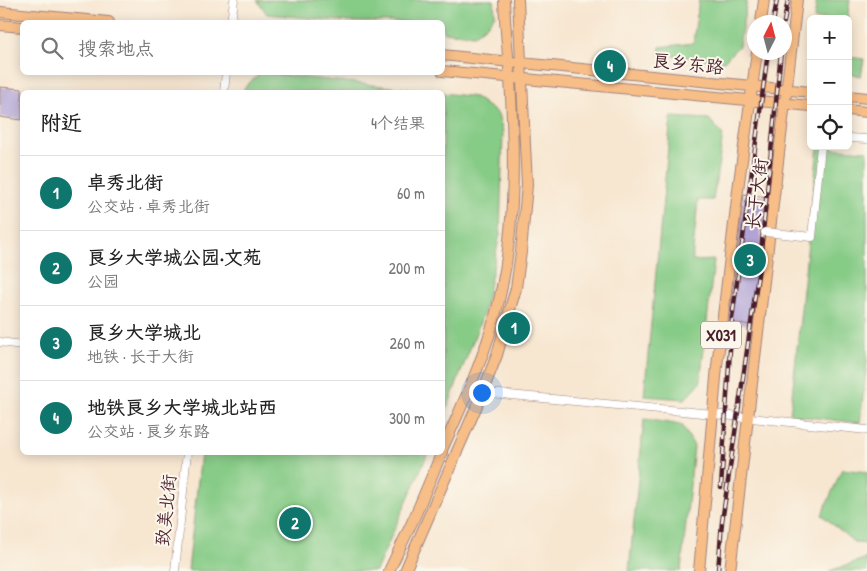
<!DOCTYPE html>
<html lang="zh">
<meta charset="utf-8">
<style>
body{margin:0;font-family:"Patrick Hand","LXGW WenKai TC",sans-serif;background:#f6f6f6;color:#222}
.controls{position:absolute;right:15px;top:15px;display:grid;overflow:hidden;border-radius:8px;box-shadow:0 2px 12px #0003}
.controls button{width:45px;height:45px;display:grid;place-items:center;padding:0;border:0;border-bottom:1px solid #e0e0e0;background:#fff;color:#222;font:25px sans-serif}
.compass{position:absolute;left:747px;top:15px;width:45px;height:45px;border-radius:50%;background:#fff;box-shadow:0 2px 12px #0003;rotate:6deg}
.you{position:absolute;left:481px;top:392px;width:18px;height:18px;margin:-12px;border:4px solid #fff;border-radius:50%;background:#1a73e8;box-shadow:0 0 0 8px #1a73e833}
.badge{display:grid;place-items:center;width:32px;height:32px;border-radius:50%;background:#0f766e;color:#fff;font-size:16px;font-weight:700}
.pin{position:absolute;translate:-50% -50%;border:2px solid #fff;box-shadow:0 1px 5px #0006}
.list{margin:0;padding:0;list-style:none}
h2{display:flex;justify-content:space-between;align-items:center;height:65px;margin:0;padding:0 20px;font-size:21px}
h2 small{font-size:16px;font-weight:400;color:#767676}
.list li{display:grid;grid-template-columns:32px 1fr auto;gap:15px;align-items:center;box-sizing:border-box;height:75px;padding:0 20px;border-top:1px solid #e0e0e0}
.list b{display:block;font-size:19px;white-space:nowrap}
.list p{margin:0;font-size:16px;white-space:nowrap;color:#767676}
.list em{font-size:16px;font-style:normal;color:#767676}
.icon{flex:none;width:28px;height:28px;fill:none;stroke:currentColor;stroke-width:2;stroke-linecap:round;stroke-linejoin:round}
.map{position:relative;flex:none;width:867px;height:571px;overflow:hidden}
.search{position:absolute;background:#fff;box-shadow:0 2px 12px #0003;left:20px;top:20px;width:425px;height:55px;display:flex;align-items:center;gap:12px;box-sizing:border-box;padding:0 18px;border-radius:8px;color:#767676;font-size:19px}
.panel{position:absolute;background:#fff;box-shadow:0 2px 12px #0003;left:20px;top:90px;width:425px;height:365px;border-radius:8px}
.map>svg:first-child{display:block}
.green{fill:#86cb86;stroke:#687558}
.building{fill:#b1a3d5}
.lines{fill:none;stroke-linecap:round;stroke-linejoin:round}
.minor-casing{stroke:#a0827e;stroke-width:9}
.major-casing{stroke:#a0827e;stroke-width:12}
.minor{stroke:#fff;stroke-width:8}
.major{stroke:#f7be88;stroke-width:10}
.rail-casing{stroke:#4a1f2b;stroke-width:4.5}
.rail{stroke:#fbf7ec;stroke-width:2.5;stroke-dasharray:8;stroke-linecap:butt}
.minor-bridge-casing{stroke:#a0827e;stroke-width:9;stroke-linecap:butt}
.minor-bridge{stroke:#fff;stroke-width:8}
.labels{text-anchor:middle;stroke-width:4;stroke-linejoin:round;paint-order:stroke}
.shield{fill:#fbf7ec;stroke:#7f6065;stroke-width:1}
.shield-label{font-size:16px;font-weight:bold;fill:#4a1f2b}
.street-label{font-size:18px;fill:#4a1f2b;stroke:#fbf7ec}
</style>
<div class="map">
<svg width="867" height="571" viewBox="0 0 867 571">
<rect width="100%" height="100%" fill="#fbf7ec"/>
<filter id="ink" filterUnits="userSpaceOnUse"><feTurbulence type="fractalNoise" baseFrequency=".02" numOctaves="2"/><feDisplacementMap in="SourceGraphic" scale="10" xChannelSelector="R" yChannelSelector="G"/><feConvolveMatrix kernelMatrix="1 2 1 2 8 2 1 2 1" color-interpolation-filters="sRGB"/></filter>
<filter id="wash" filterUnits="userSpaceOnUse"><feTurbulence type="fractalNoise" baseFrequency=".0096" numOctaves="4" result="noise"/><feDisplacementMap in="SourceGraphic" scale="20" xChannelSelector="R" yChannelSelector="G"/><feGaussianBlur stdDeviation="1.12" result="paint"/><feColorMatrix in="noise" values="0 0 0 0 0 0 0 0 0 0 0 0 0 0 0 0 0 1.4 0 .05"/><feComposite in="paint" operator="in"/></filter>
<g filter="url(#wash)">
<rect width="100%" height="100%" fill="#f7e6d0"/>
<!-- green -->
<path class="green" d="M257 0H494L495 15 487 25 474 35 443 32 442 22H350L267 14Z
M699 0H747L739 46 724 61 659 54 660 47 693 43Z
M817 0H850L847 19H814Z
M848 57 864 59 861 76 848 74Z
M261 72 265 73 437 92H243L244 88Z
M443 93 475 97 498 114 503 132 500 234 484 312 443 419Z
M671 117 709 119 723 135 713 200H698L692 261 714 260 700 383 685 399 644 396Z
M818 147 867 151V363L860 423 790 415Z
M644 419 682 425 694 446 681 571H629Z
M201 453V452L428 453 376 571H188Z
M842 469 867 472V544L855 543 822 515Z
M867 558V571H829Z"/>
<g id="blocks">
<!-- building -->
<path class="building" d="M0 87 22 89V120L0 117Z
M744 194 767 197 763 227 760 231 762 237 752 325 729 322Z"/>
</g>
</g>
<g filter="url(#ink)">
<use href="#blocks" fill-opacity="0" stroke="#a0827e" stroke-width="1"/>
<g class="lines">
<defs>
<path id="minor" d="M231 22 234 0
M224 92 226 72
M848 138 867 139
M0 342 22 345
M468 391 713 414 867 430
M175 571 187 452"/>
<path id="major" d="M0 12 109 22
M761 22 764 0
M0 25 22 27
M442 55 811 92
M442 71 811 106
M848 96 867 98
M848 110 867 112
M442 450C461 408 481 365 494 320 516 242 515 159 510 79 508 53 505 27 504 0
M389 571 415 516 442 452
M405 571 479 401 497 355 516 288 521 252 527 185 518 0
M699 571 717 366 739 182 757 52
M730 571 797 0"/>
</defs>
<!-- minor casing -->
<use href="#minor" class="minor-casing"/>
<!-- major casing -->
<use href="#major" class="major-casing"/>
<!-- minor -->
<use href="#minor" class="minor"/>
<!-- major -->
<use href="#major" class="major"/>
<defs>
<path id="rail" d="M773 22 777 0
M784 22 788 0
M721 487 732 319 768 52
M718 571 722 522 760 261 781 52"/>
</defs>
<!-- rail casing -->
<use href="#rail" class="rail-casing"/>
<!-- rail -->
<use href="#rail" class="rail"/>
<defs>
<path id="minor-bridge" d="M765 232 812 237 821 146"/>
</defs>
<!-- minor-bridge casing -->
<use href="#minor-bridge" class="minor-bridge-casing"/>
<!-- minor-bridge -->
<use href="#minor-bridge" class="minor-bridge"/>
</g>
</g>
<g class="labels">
<!-- shield labels -->
<rect class="shield" x="701" y="321.5" width="40" height="27" rx="4"/>
<g class="shield-label">
<text x="721" y="341">X031</text>
</g>
<!-- street labels -->
<g class="street-label">
<text transform="translate(688 64) rotate(6)" y="6">良乡东路</text>
<text transform="translate(757 194) rotate(-83)" y="6">长于大街</text>
<text transform="translate(166 510) rotate(-84)" y="6">致美北街</text>
</g>
</g>
</svg>
<div class="controls">
<button>+</button>
<button>−</button>
<button><svg class="icon" aria-label="locate" viewBox="0 0 24 24"><circle cx="12" cy="12" r="6"/><path d="M12 2v4M12 18v4M2 12h4M18 12h4"/></svg></button>
</div>
<svg class="compass" viewBox="-18 -18 36 36"><path d="M0-13l5 13h-10z" fill="#e53935"/><path d="M0 13l5-13h-10z" fill="#767676"/></svg>
<div class="you"></div>
<div class="pin badge" style="left:514px;top:328px">1</div>
<div class="pin badge" style="left:295px;top:523px">2</div>
<div class="pin badge" style="left:750px;top:260px">3</div>
<div class="pin badge" style="left:610px;top:66px">4</div>
<div class="search"><svg class="icon" aria-label="search" viewBox="0 0 24 24"><circle cx="10" cy="10" r="6"/><path d="M15 15l6 6"/></svg>搜索地点</div>
<section class="panel">
<h2>附近<small>4个结果</small></h2>
<ul class="list">
<li><span class="badge">1</span><div><b>卓秀北街</b><p>公交站 · 卓秀北街</p></div><em>60 m</em></li>
<li><span class="badge">2</span><div><b>良乡大学城公园·文苑</b><p>公园</p></div><em>200 m</em></li>
<li><span class="badge">3</span><div><b>良乡大学城北</b><p>地铁 · 长于大街</p></div><em>260 m</em></li>
<li><span class="badge">4</span><div><b>地铁良乡大学城北站西</b><p>公交站 · 良乡东路</p></div><em>300 m</em></li>
</ul>
</section>
</div>
